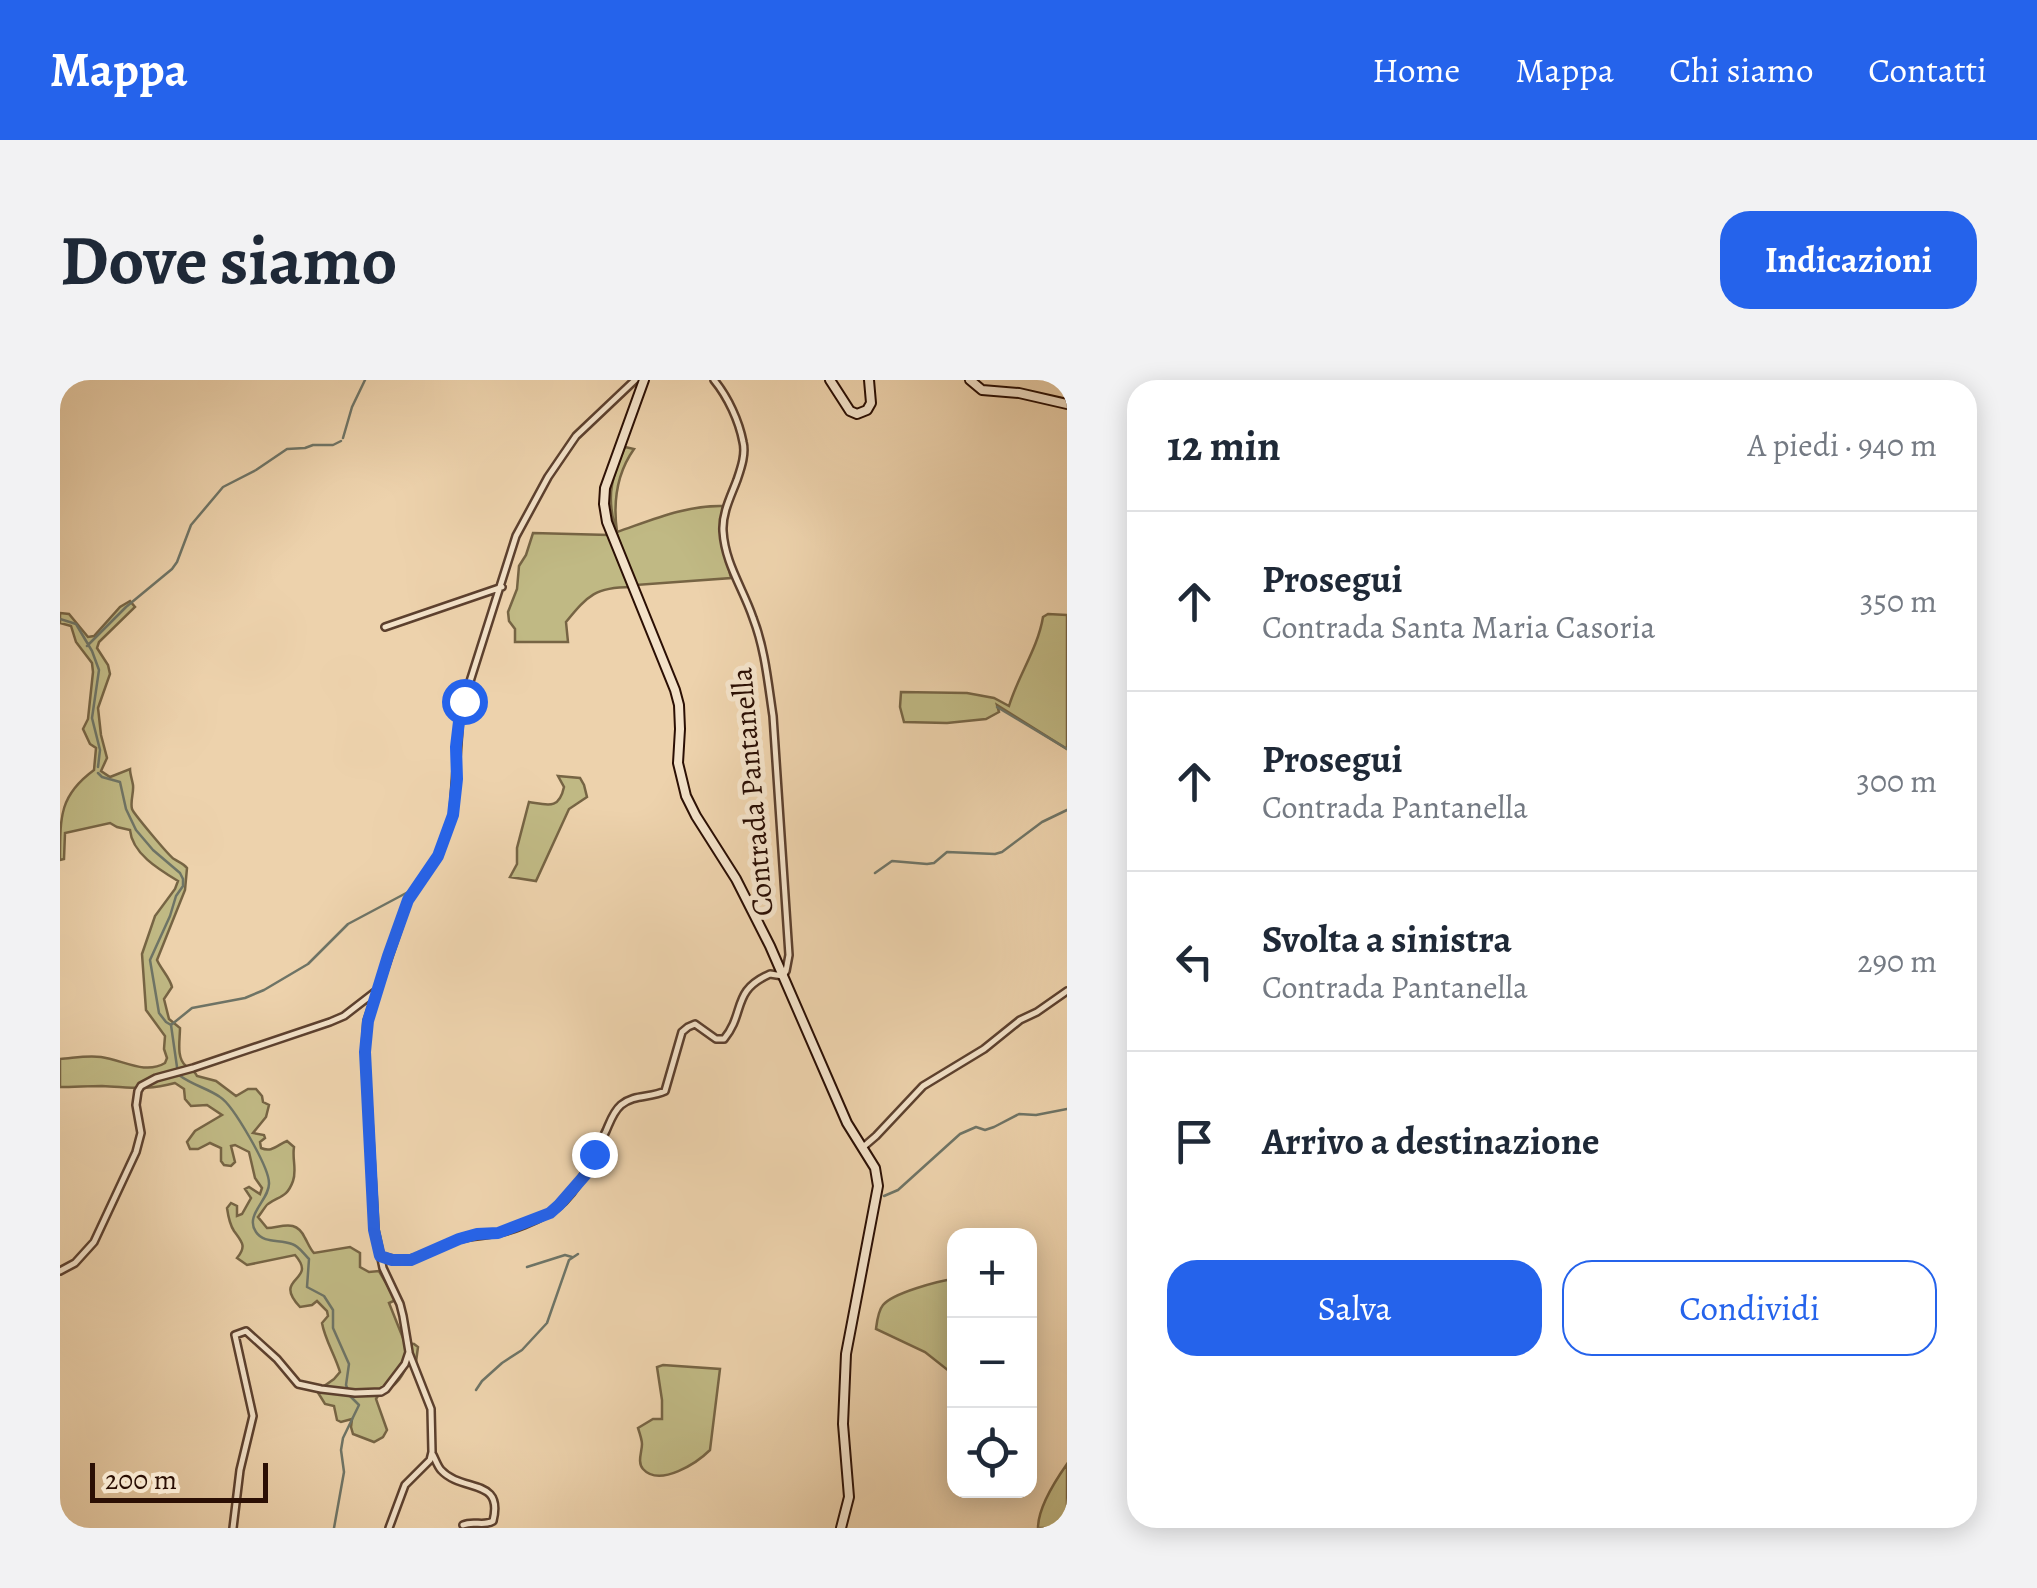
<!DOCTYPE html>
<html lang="it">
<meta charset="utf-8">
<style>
body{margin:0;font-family:Alegreya,serif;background:#f2f2f3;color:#1f2937}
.controls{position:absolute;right:30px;bottom:30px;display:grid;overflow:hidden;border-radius:20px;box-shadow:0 5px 25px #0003}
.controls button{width:90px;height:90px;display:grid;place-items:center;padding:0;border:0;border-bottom:2px solid #e0e1e3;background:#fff;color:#1f2937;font:50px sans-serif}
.scale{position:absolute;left:30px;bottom:25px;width:178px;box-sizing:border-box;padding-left:10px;border:5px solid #2b0f04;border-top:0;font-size:28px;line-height:35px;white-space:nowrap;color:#2b0f04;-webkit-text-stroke:8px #f3e2c9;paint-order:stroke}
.stop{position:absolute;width:30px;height:30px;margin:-22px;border:8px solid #2563eb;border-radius:50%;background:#fff}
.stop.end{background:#2563eb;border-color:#fff;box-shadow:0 2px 10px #0008}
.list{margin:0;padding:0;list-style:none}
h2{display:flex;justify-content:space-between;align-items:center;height:130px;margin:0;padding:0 40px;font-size:42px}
h2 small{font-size:32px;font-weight:400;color:#747a83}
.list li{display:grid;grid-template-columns:65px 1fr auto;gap:30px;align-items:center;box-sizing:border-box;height:180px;padding:0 40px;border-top:2px solid #e0e1e3}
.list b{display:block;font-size:38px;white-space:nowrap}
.list p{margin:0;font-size:32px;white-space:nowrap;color:#747a83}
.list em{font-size:32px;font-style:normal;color:#747a83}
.actions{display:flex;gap:20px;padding:30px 40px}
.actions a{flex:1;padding:22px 0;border:2px solid #2563eb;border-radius:30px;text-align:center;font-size:35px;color:#2563eb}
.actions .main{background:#2563eb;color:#fff}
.icon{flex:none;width:55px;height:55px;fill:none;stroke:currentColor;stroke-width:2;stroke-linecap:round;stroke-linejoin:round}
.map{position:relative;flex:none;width:1007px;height:1148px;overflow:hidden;border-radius:30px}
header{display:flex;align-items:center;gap:60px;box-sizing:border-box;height:140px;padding:0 50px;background:#2563eb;color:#fff}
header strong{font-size:48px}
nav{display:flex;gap:55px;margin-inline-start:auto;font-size:35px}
.intro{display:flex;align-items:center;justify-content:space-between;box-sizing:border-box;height:240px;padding:0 60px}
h1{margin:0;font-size:70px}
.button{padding:25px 45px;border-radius:30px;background:#2563eb;color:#fff;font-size:35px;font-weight:700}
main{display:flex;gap:60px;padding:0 60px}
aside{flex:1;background:#fff;border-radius:30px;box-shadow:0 5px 25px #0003}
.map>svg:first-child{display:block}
.green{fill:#c0b984;stroke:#766444;stroke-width:2.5}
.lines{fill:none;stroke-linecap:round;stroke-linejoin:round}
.stream{stroke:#6e7466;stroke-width:2.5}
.street-casing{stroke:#5c402e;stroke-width:10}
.secondary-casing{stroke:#2b0f04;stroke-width:12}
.street{stroke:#f3e2c9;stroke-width:5}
.secondary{stroke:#f3e2c9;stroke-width:8}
.route{stroke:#2563eb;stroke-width:12}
.labels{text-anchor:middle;stroke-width:10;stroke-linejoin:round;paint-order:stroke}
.street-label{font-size:30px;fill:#2b0f04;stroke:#f3e2c9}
</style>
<header>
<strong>Mappa</strong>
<nav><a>Home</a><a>Mappa</a><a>Chi siamo</a><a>Contatti</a></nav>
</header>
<div class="intro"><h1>Dove siamo</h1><a class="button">Indicazioni</a></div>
<main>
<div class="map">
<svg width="1007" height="1148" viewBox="0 0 1007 1148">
<rect width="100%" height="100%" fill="#edd2ac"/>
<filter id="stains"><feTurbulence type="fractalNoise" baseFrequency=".002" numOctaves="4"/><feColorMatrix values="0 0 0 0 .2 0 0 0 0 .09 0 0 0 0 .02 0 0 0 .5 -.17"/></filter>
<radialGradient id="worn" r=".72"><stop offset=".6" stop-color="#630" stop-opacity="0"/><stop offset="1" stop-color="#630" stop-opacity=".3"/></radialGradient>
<!-- green -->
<path class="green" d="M565 67 574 69C557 93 553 123 557 152 592 140 626 125 663 126L661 156 671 198 576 205C565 174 546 139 552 105 554 92 560 79 565 67Z
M473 153 549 155 571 207C536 207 528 215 506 242L508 262H455V249L449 241 448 232 457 209 459 186 466 175Z
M70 221 75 227 39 262 37 268 48 285 50 294 38 328 41 355 47 378 41 391 50 397 70 389C70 394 72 399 73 405 74 413 70 421 72 429 74 434 109 476 114 479 119 482 124 484 127 488L125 510 97 580C101 589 110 598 112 607L104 619 109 639 120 648C120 660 116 678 126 686 130 689 135 691 137 696L156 701 176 716 188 709H196L202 716 203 722 209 725 206 737 193 753 204 755 205 758 200 762 201 768C212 773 217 765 227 761L234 767C232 779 237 790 233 801 227 818 219 816 208 824 207 824 199 836 198 837L207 848C223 847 236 839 245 858 248 863 250 869 254 873L290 867 300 873V887L309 892 319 891 336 920 329 923 345 963 354 964 358 967 356 982 349 979C345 993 336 1009 321 1011L316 1019 327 1050 323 1057 314 1062 293 1054 291 1047 292 1039 281 1042 277 1040 274 1026 265 1024 257 1011 274 999 280 992C275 975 265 960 262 943L268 936 267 931 257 921 252 925 240 927C211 896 259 902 235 875L187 885 177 878C187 866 182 862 174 851 170 845 168 835 167 828L171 823 177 826V836L182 834 191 818 185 809 189 807 200 814 202 808 195 798 189 772 175 765 171 766 175 782 171 786 164 785 161 781V768L150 763 138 769H130L127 762 135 751 162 735 147 725 131 726 125 719 124 709 115 703C86 711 70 707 42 706 28 706 14 707 0 707V679C14 678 27 675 41 677 63 680 85 695 105 683L107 678 104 669 105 656 86 630 82 574 95 536 115 509 118 501C98 489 72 473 70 450L57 447 50 443 5 453 4 479 0 480C0 435 0 415 34 390L36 368 30 364 23 349 28 339 33 292 32 283 16 262 11 246 0 243V233L9 234 28 257 34 256 60 227Z
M988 234 1007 235V369L937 325 939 332 926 339 887 343 844 342 840 327 841 312 907 313 934 318 949 326C958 296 978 268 983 237Z
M498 396 520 398 524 405 527 417 509 429 476 501 450 497 457 484V468L469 422C488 425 499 430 504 407Z
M894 899V995L865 972 816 949C817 941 818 931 823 925 833 913 878 901 894 899Z
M603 985 660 989 650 1070C638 1082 600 1108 583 1089 577 1082 582 1072 582 1064 582 1061 579 1051 578 1048L593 1039H602V1020L597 987Z
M1007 1084V1148H978C978 1127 995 1101 1007 1084Z"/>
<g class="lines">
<!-- stream -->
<path class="stream" d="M283 58 292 27 305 0
M0 239 16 244 32 271 39 290 32 338 40 370 38 387
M27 266 66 227 112 189 117 182 131 145 163 107 196 90 227 69 245 68 253 65H273L281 61
M937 327 1007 369
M38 393 42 397 60 402 66 429 76 450 93 470 120 493 123 499V506L116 516 110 536 90 580 99 633 106 642 111 645 117 687
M815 493 832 481 867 484 874 483 887 472 935 474 942 472 982 442 1007 430
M111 645 132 628 185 618 204 610 248 584 288 544 350 511
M119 695C132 705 147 708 160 717 173 725 209 787 209 803 210 819 184 835 196 852 204 864 220 859 232 864 239 866 244 874 249 879L247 907 264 916 273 930V948L289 984 286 1005 288 1010
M824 816 838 810 900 754 916 747 925 750 934 747 959 734 976 735 1007 729
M467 887 505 875 512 877
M416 1010 422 1001 442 983 462 970 487 943 509 880 518 874
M274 1148 284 1092 281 1070 283 1058 299 1025 289 1015"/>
<defs>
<path id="street" d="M325 247 442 207
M802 768 816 756 863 706 924 669 960 640 977 632 1007 611
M320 875C353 889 370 869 400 859 413 855 425 856 438 853 454 850 475 841 489 833 517 817 532 779 546 751 550 742 553 732 561 725 574 714 591 718 605 711L622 652 628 647 635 644 656 659H664C686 632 671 611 710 594L723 596 726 591 729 575 713 336C708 303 705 269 693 238 683 208 665 184 663 151 662 133 671 116 677 100 681 88 686 74 683 62 679 41 668 17 654 0
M0 891 15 883 34 862 76 772 81 753 76 725 78 711 81 706 96 698 133 688 270 642 284 636 315 612
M373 1075C375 1079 378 1087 381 1090 402 1113 444 1097 433 1141 423 1147 414 1140 403 1145
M173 1148 180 1090 193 1036 175 955 186 951 217 979 238 1004 261 1009 295 1013 321 1012 326 1009 345 984 349 972 343 936 340 924 323 888 315 850 305 672 307 641 348 520 378 476 393 435 400 333 456 156 488 97 516 56 575 0
M329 1148 345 1105 370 1080 372 1072 371 1029 349 973"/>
<path id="secondary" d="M584 0 545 108 544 124 547 142 615 310 619 325 620 349 618 383 626 416 636 436 676 499 710 566 787 743 815 788 818 806 786 974 783 1044 789 1117 781 1148
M770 0 790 31 797 34 807 30 811 23 809 0
M910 0 922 10 959 13 1007 24"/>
</defs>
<!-- street casing -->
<use href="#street" class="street-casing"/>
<!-- secondary casing -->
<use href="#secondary" class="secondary-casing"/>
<!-- street -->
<use href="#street" class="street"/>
<!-- secondary -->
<use href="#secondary" class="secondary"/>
</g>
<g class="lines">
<!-- route -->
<path class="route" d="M404 321 400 333 396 367 397 399 393 435 378 476 348 520 328 576 308 641 305 672 314 850 320 876 332 880H351L399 859 417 854 438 853 490 833 499 825 526 794 534 774"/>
</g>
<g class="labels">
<!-- street labels -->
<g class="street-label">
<text transform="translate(692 412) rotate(-95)" y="10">Contrada Pantanella</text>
</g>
</g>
<rect width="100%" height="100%" filter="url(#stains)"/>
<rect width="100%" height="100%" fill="url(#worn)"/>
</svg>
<div class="controls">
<button>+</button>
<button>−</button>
<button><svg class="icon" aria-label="locate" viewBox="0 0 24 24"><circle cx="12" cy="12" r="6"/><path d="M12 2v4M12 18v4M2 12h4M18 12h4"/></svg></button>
</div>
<div class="scale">200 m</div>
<div class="stop" style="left:404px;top:321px"></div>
<div class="stop end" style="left:534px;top:774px"></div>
</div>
<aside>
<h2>12 min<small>A piedi · 940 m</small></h2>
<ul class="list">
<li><svg class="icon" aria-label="ahead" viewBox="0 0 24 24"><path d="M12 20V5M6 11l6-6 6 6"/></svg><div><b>Prosegui</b><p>Contrada Santa Maria Casoria</p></div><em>350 m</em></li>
<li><svg class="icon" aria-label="ahead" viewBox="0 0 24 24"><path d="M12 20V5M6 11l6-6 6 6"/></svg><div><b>Prosegui</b><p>Contrada Pantanella</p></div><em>300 m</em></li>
<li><svg class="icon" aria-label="left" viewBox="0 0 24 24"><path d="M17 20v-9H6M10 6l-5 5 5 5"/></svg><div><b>Svolta a sinistra</b><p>Contrada Pantanella</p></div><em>290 m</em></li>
<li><svg class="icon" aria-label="arrive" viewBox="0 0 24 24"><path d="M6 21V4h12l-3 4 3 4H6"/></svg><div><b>Arrivo a destinazione</b></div></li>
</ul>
<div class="actions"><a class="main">Salva</a><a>Condividi</a></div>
</aside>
</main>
